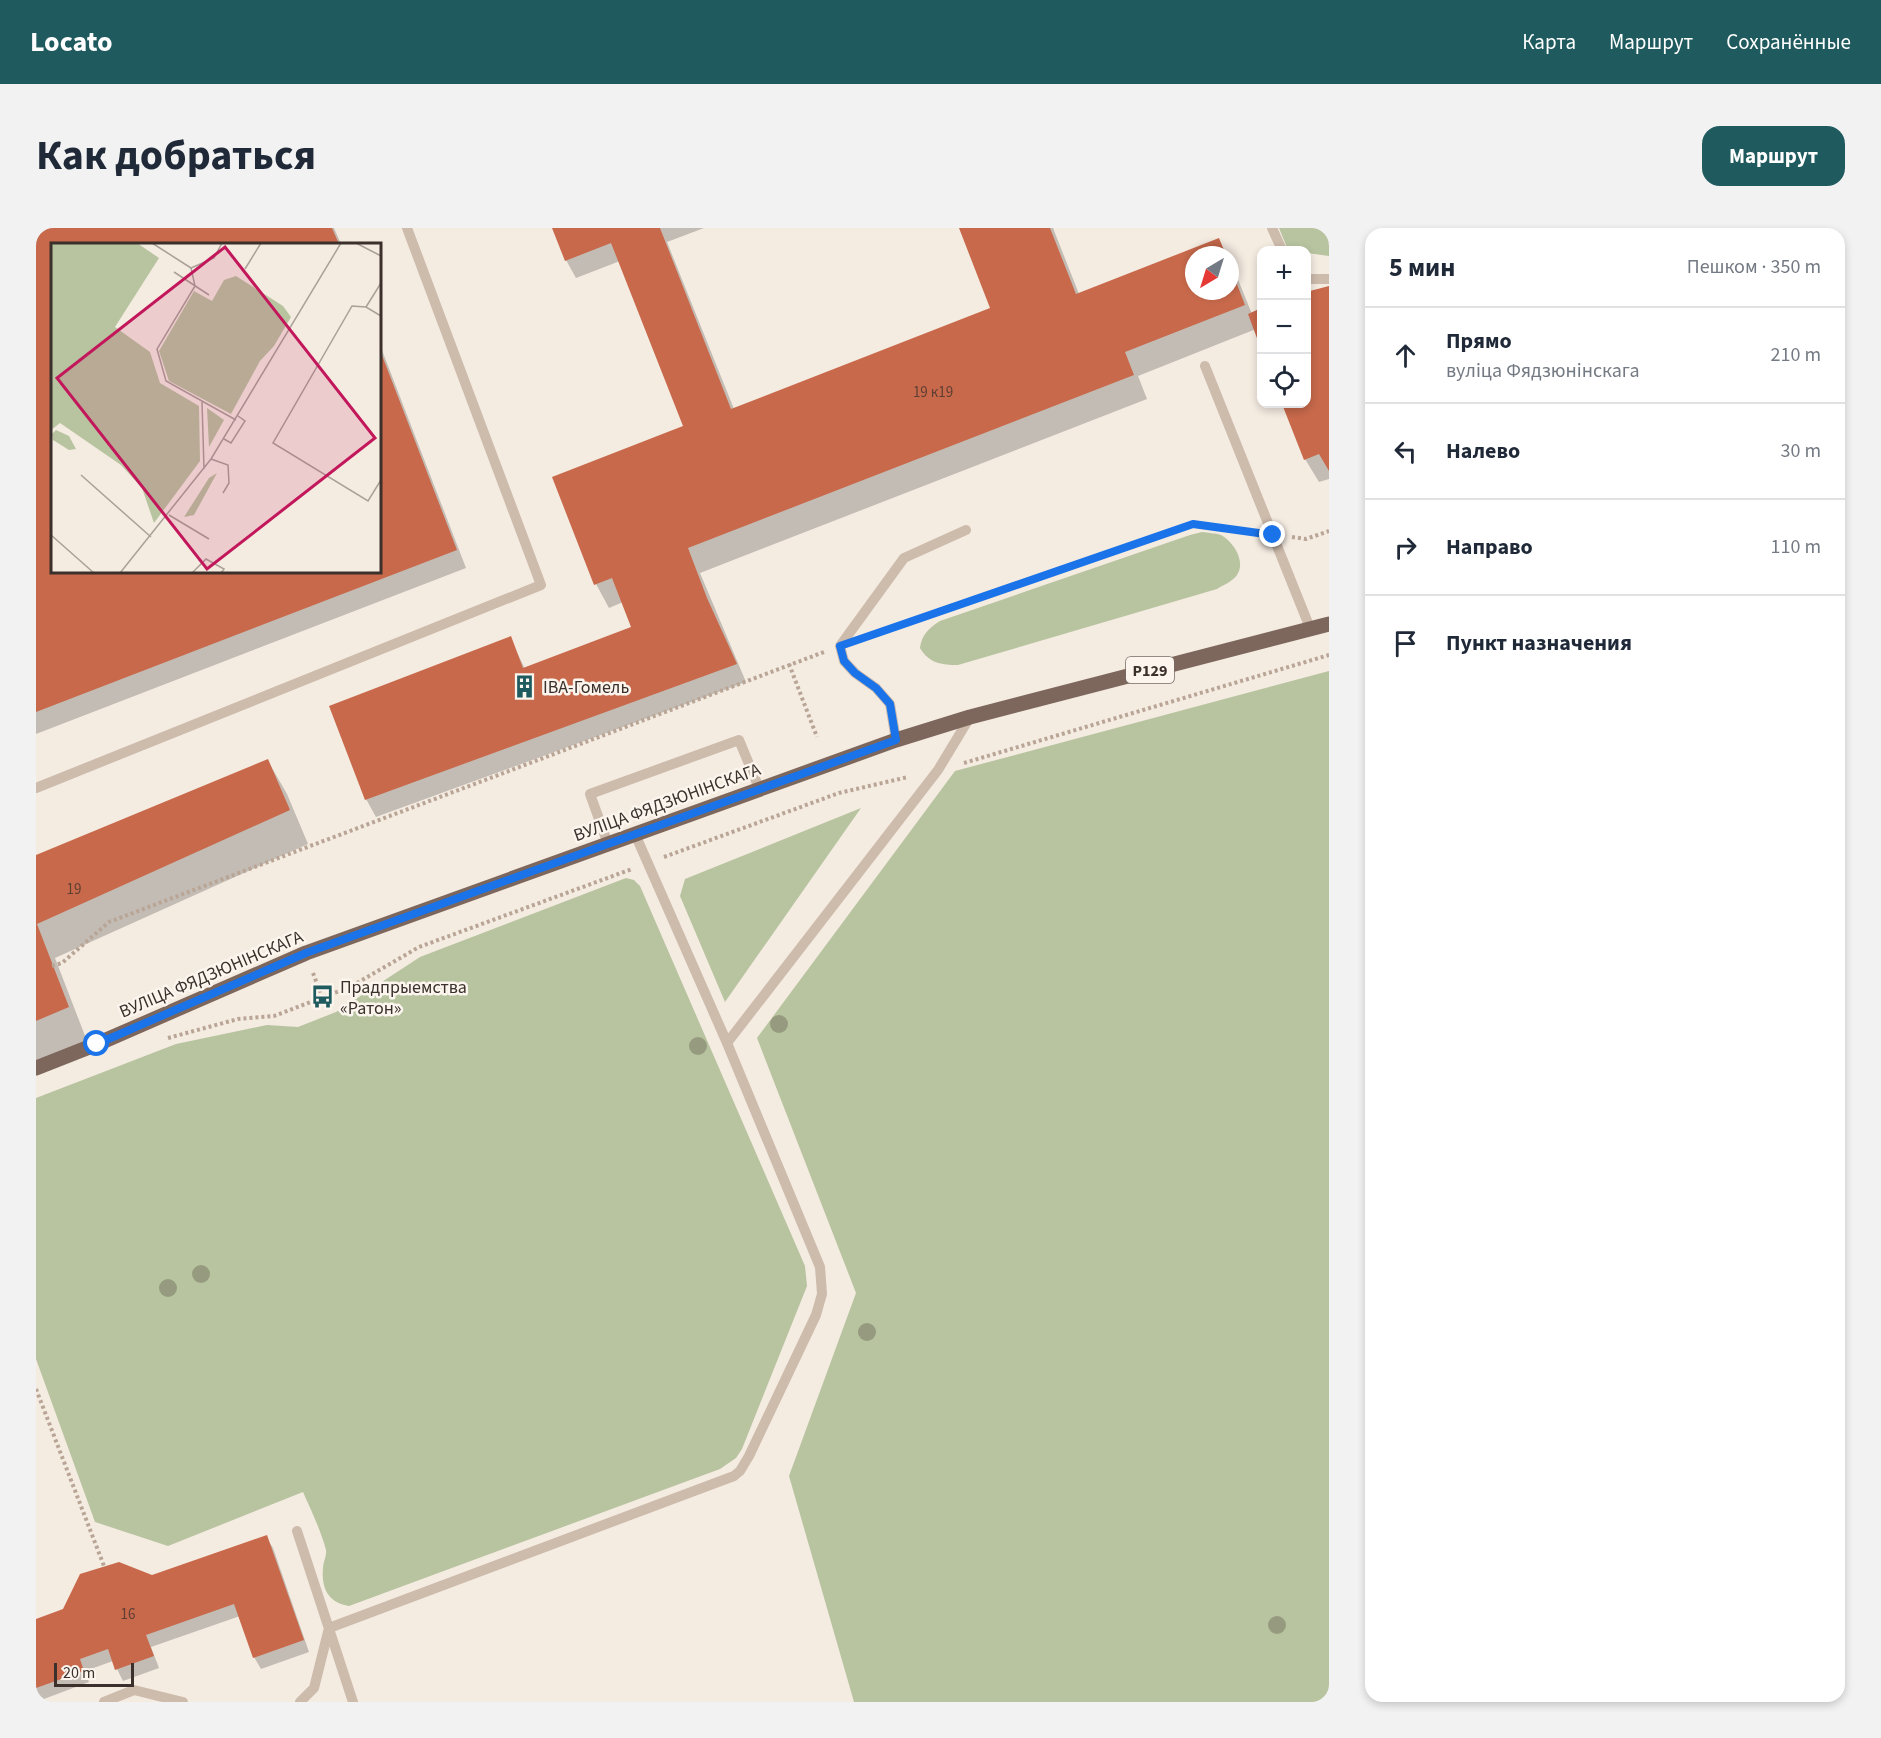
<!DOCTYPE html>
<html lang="ru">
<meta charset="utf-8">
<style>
body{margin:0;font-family:"Source Sans 3",sans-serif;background:#f2f2f3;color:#1f2937}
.controls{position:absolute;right:18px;top:18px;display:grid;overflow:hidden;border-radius:12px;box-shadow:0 3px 9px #0003}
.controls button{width:54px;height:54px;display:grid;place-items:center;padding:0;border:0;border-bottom:2px solid #e0e1e3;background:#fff;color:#1f2937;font:30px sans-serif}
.compass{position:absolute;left:1149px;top:18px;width:54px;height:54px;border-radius:50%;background:#fff;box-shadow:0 3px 9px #0003;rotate:218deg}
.scale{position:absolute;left:18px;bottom:15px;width:80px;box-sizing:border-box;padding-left:6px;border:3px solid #3b302b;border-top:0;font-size:16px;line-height:21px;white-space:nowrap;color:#3b302b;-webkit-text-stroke:4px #fbf5ee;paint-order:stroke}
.stop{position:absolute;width:18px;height:18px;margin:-14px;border:4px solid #1a73e8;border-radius:50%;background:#fff}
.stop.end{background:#1a73e8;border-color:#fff;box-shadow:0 2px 6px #0008}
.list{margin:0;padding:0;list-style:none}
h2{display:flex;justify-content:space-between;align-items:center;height:78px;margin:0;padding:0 24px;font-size:26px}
h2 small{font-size:20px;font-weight:400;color:#747a83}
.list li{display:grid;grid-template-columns:39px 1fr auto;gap:18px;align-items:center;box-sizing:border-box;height:96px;padding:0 24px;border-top:2px solid #e0e1e3}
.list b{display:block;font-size:22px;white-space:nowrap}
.list p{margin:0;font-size:20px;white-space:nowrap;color:#747a83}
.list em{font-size:20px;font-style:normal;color:#747a83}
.icon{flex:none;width:33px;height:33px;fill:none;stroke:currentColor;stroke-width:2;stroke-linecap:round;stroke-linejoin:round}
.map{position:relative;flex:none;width:1293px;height:1474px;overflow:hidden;border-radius:18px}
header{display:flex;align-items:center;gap:36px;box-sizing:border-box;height:84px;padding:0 30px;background:#1f5a5e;color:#fff}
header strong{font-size:28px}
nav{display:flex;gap:33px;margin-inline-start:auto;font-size:21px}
.intro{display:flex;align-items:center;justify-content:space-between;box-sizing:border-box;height:144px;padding:0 36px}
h1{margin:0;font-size:42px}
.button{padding:15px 27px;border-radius:18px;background:#1f5a5e;color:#fff;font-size:21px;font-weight:700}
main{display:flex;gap:36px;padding:0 36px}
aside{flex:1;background:#fff;border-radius:18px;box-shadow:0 3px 9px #0003}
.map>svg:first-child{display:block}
.green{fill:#b8c4a0}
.shadow{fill:#0003}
.building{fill:#c8694b}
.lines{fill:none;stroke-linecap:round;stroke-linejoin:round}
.path{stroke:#b9a596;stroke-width:4;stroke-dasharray:3 3;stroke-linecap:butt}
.service{stroke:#cdbbac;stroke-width:10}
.primary{stroke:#7d675c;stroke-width:15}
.tree{fill:#969b7f}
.route{stroke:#1a73e8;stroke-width:8}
.labels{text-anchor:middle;stroke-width:5;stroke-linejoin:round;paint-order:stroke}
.number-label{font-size:15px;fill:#5e3e33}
.shield{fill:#fbf5ee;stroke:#756b66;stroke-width:1.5}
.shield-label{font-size:16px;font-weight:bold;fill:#3b302b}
.poi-label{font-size:18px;fill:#3b302b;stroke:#fbf5ee;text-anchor:start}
.street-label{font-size:18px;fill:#3b302b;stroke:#fbf5ee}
.inset-road{fill:none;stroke:#aaa098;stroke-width:1.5}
.view{fill:#c2185b;fill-opacity:0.15;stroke:#c2185b;stroke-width:3}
.inset-edge{fill:none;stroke:#3b302b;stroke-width:3}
</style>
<header>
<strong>Locato</strong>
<nav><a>Карта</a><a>Маршрут</a><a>Сохранённые</a></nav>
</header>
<div class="intro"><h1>Как добраться</h1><a class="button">Маршрут</a></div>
<main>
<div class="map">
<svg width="1293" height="1474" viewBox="0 0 1293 1474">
<rect width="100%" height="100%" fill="#f4ebe1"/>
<!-- green -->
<path class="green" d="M1243 0H1293V28L1271 25 1270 22H1252Z
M1166 304C1172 305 1179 305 1185 307 1198 314 1210 334 1201 347 1196 354 1187 357 1181 361L922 437C905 437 893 435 884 420 886 406 893 400 904 393L1154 307Z
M1293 443V1474H818L753 1248 820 1065 721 810 919 543Z
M825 580 689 774 644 668 649 651Z
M590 650 598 652 604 658 769 1038 771 1058 706 1221 700 1230 684 1241 313 1378C293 1375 285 1361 287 1340 287 1334 291 1328 290 1322 285 1303 275 1282 267 1264L132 1318 59 1294 0 1131V870L140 816 231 797 262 799 300 784 384 729Z"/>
<!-- shadow -->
<path class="shadow" d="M0 0H298L305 16H16V344H344V117L430 340 0 506Z
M518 0H668L631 14 698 181 956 81 924 0H1017L1043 66 1183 12 1191 27H1158V63H1194V32L1216 86 1226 85V117L1220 101 1102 148 1111 171 664 345 710 454 340 589 330 571 474 410 489 441 597 400 587 374 573 380 560 356 649 198 584 33 540 50 530 32Z
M1293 59V251L1283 254 1269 231 1248 176H1270Z
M232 533 251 566 272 616 19 730 51 813 0 834V629Z
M230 1309 237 1320 273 1424 225 1441 218 1429 204 1388 115 1419 123 1440 87 1453 77 1433 49 1443 53 1454 0 1474V1392L116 1348Z"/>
<!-- building -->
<path class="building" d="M0 0H296L303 16H16V344H344V122L421 322 0 484Z
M516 0H624L695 181 954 80 923 0H1014L1040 66 1183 10 1190 27H1158V63H1194V38L1209 77 1089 124 1098 147 652 320 671 370 701 436 329 572 293 478 475 408 487 440 595 399 576 350 558 357 516 249 647 198 575 15 529 33Z
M1293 58V243L1283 226 1268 232 1246 176H1270V64Z
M1223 81 1226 84 1225 121 1212 86Z
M232 531 254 582 1 696 33 779 0 793V627Z
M231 1307 268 1412 217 1430 198 1376 110 1407 118 1428 79 1442 72 1421 44 1431 48 1443 0 1460V1391L27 1381 44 1346 83 1334 116 1347Z"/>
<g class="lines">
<!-- path -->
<path class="path" d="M1256 309 1270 311 1293 303
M835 408 1157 296 1216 304
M753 436 781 509
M928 535 1293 427
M628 629 803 565 872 549
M16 738 26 735 73 694 788 424
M277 745 286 769
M132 810 202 791 238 788 314 759 383 719 596 641
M0 1161 68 1338"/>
<!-- service -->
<path class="service" d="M1236 0 1246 22
M1270 51H1293
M1169 138 1274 400
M860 512 854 476 840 460 819 445 808 433 804 418 868 330 930 302
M0 560 505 357 371 0
M572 616 554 566 703 512 723 560
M691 815 902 542 934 489
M261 1303 317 1474
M68 1474 98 1462 147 1474
M264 1474 278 1460 293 1400 698 1248 704 1243 713 1228 780 1087 786 1066 784 1039 691 815 599 606"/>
<!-- primary -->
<path class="primary" d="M0 840 61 816 270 725 860 512 934 489 1293 396"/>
</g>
<!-- trees -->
<g class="tree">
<circle cx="743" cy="796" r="9"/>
<circle cx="662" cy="818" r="9"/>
<circle cx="165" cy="1046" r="9"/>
<circle cx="132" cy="1060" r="9"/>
<circle cx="831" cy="1104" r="9"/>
<circle cx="1241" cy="1397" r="9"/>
</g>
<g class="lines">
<!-- route -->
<path class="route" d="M61 816 270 725 860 512 854 476 840 460 819 445 808 433 804 418 1157 296 1237 307"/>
</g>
<!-- icons -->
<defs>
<symbol id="building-bare" viewBox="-9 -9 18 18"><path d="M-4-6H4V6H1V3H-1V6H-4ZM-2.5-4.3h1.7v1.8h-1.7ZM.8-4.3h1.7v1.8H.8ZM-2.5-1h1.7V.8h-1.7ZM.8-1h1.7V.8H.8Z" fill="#1f5a5e" stroke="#fbf5ee" stroke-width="2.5" paint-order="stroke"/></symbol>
<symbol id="bus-bare" viewBox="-9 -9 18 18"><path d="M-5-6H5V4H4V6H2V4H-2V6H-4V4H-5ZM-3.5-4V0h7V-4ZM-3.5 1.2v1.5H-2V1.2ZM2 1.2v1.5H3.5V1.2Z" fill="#1f5a5e" stroke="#fbf5ee" stroke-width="2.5" paint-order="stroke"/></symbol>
</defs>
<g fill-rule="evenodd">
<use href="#building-bare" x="472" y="442" width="33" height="33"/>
<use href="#bus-bare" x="270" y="752" width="33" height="33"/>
</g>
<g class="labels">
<!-- number labels -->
<g class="number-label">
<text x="897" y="169">19 к19</text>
<text x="38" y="666">19</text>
<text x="92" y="1391">16</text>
</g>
<!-- shield labels -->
<rect class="shield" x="1090" y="429" width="48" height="26" rx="4.5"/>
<g class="shield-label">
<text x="1114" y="448">Р129</text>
</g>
<!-- poi labels -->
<g class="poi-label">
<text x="507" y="465">IBA-Гомель</text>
<text x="304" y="765">Прадпрыемства<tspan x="304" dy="21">«Ратон»</tspan></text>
</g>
<!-- street labels -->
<g class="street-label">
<text transform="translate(631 574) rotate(-20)" y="6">ВУЛІЦА ФЯДЗЮНІНСКАГА</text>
<text transform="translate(175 746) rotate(-23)" y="6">ВУЛІЦА ФЯДЗЮНІНСКАГА</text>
</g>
</g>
<!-- overview -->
<g transform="translate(15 15)">
<rect width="330" height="330" fill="#f4ebe1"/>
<path d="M0 0H86L108 15 64 84 99 109 109 140 148 163 149 218 103 280 91 245 70 222 9 180 0 187ZM185 33 232 63 240 74 223 103 209 118 180 171 118 138 108 108 143 48 161 58 173 37ZM156 165 173 177 158 204ZM5 187 18 193 25 206 18 207 2 197 1 191ZM166 230 143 272 133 274 158 235Z" fill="#b8c4a0"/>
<path class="inset-road" d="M101 0 140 25M171 0 163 15 140 25 144 43 106 106 115 138 185 177M305 0 330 13M194 26 210 0M123 29 158 52M315 64 330 40M330 73 315 64 301 63 222 200 317 258 330 237M151 159 153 226M173 196 180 200 194 178 187 173M160 216 177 222 178 240 172 250M30 232 100 294M118 272 158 296M0 292 43 330M69 330 160 216 290 0M141 330 155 316 173 326 170 330"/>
<path class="view" d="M174 4 324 195 156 326 6 135Z"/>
<rect width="330" height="330" class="inset-edge"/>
</g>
</svg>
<div class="controls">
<button>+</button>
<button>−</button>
<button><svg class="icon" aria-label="locate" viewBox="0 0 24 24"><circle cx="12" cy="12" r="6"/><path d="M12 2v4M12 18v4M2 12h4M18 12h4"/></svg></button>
</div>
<svg class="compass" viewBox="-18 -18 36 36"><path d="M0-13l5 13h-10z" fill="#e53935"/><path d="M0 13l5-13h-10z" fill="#747a83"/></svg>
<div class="scale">20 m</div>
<div class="stop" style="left:61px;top:816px"></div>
<div class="stop end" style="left:1237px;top:307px"></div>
</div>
<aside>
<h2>5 мин<small>Пешком · 350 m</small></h2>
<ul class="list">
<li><svg class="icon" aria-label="ahead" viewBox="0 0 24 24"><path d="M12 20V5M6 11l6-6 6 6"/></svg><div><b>Прямо</b><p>вуліца Фядзюнінскага</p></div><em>210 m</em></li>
<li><svg class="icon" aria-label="left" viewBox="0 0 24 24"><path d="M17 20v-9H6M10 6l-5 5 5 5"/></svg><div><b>Налево</b></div><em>30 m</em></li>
<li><svg class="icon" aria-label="right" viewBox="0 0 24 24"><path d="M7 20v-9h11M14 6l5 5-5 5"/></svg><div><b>Направо</b></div><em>110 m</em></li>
<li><svg class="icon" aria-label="arrive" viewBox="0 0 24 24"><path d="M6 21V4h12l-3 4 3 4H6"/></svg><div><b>Пункт назначения</b></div></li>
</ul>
</aside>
</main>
